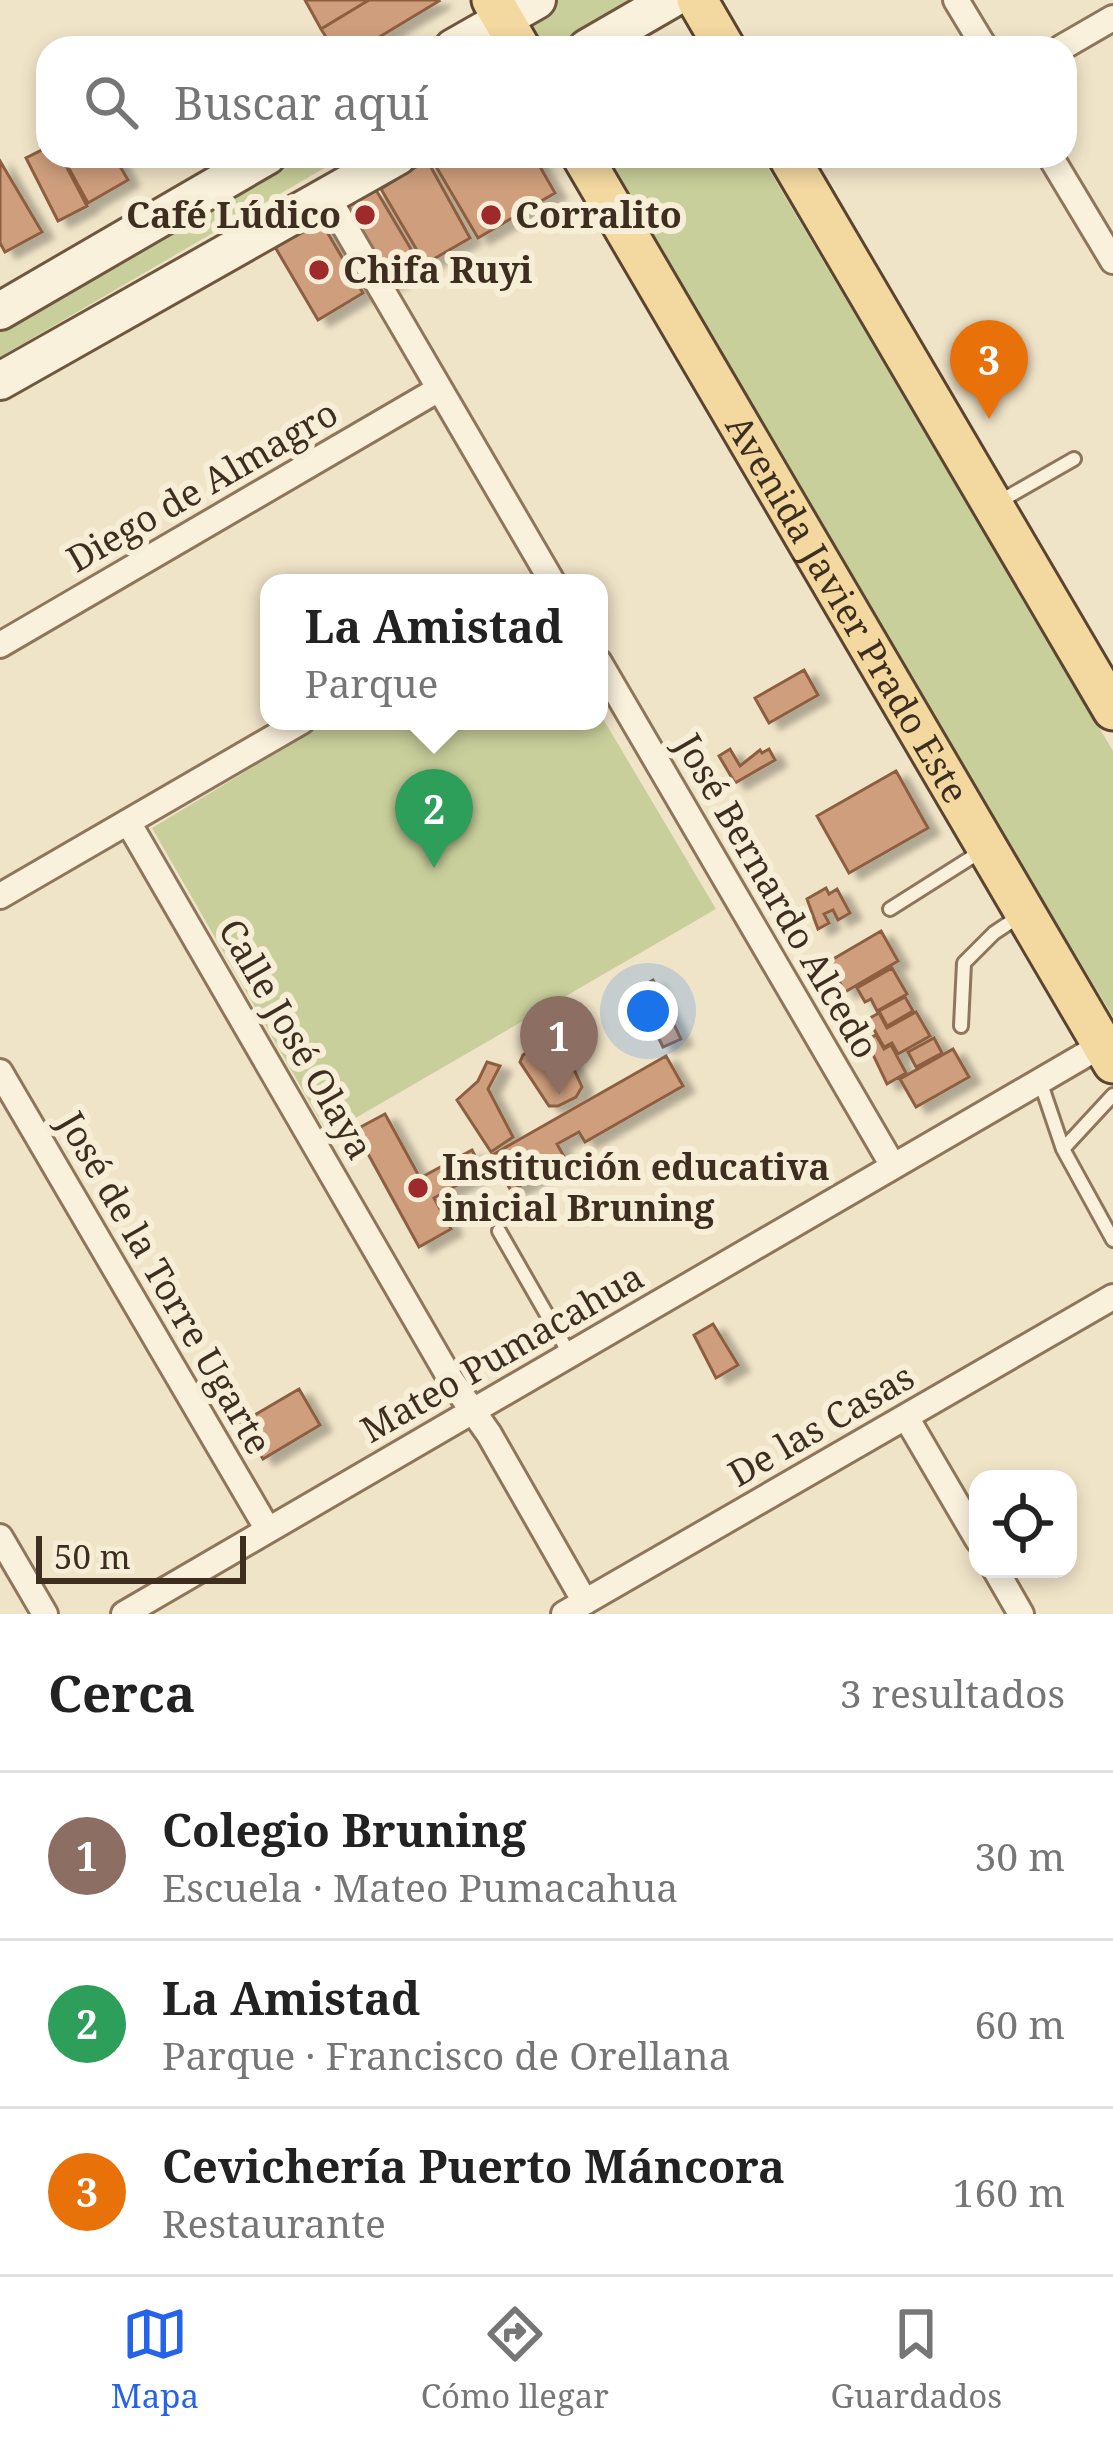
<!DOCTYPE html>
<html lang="es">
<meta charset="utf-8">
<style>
body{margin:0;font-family:"Noto Serif",serif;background:#f2f2f2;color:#222}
.controls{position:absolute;right:36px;bottom:36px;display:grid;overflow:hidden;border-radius:24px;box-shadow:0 6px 18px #0003}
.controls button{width:108px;height:108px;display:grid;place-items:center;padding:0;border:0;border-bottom:3px solid #e0e0e0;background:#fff;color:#222;font:60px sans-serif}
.scale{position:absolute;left:36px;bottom:30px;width:210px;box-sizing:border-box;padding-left:12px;border:6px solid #3d2e20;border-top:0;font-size:33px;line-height:42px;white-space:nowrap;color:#3d2e20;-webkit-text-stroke:9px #f7eed8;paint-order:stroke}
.you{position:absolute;left:648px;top:1011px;width:42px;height:42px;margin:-30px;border:9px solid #fff;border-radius:50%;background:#1a73e8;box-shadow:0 0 0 18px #1a73e833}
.badge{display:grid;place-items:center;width:78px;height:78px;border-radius:50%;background:#2563eb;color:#fff;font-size:39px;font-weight:700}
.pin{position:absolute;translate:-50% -99px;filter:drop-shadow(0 3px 6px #0008)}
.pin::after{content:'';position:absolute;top:63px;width:42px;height:36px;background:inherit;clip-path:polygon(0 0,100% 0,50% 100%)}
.popup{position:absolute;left:260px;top:574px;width:348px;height:156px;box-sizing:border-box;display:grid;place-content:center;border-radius:24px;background:#fff;filter:drop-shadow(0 3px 9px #0005);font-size:39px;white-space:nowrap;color:#767676}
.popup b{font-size:45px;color:#222}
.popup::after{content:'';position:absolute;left:50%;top:100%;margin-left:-24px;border:24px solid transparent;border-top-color:#fff}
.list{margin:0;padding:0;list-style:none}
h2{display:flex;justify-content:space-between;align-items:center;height:156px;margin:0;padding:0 48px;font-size:51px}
h2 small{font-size:39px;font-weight:400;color:#767676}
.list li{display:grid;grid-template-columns:78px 1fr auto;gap:36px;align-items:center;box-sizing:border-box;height:168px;padding:0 48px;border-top:3px solid #e0e0e0}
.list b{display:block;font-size:45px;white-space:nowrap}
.list p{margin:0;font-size:39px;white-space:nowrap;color:#767676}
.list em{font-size:39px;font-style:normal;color:#767676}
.icon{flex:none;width:66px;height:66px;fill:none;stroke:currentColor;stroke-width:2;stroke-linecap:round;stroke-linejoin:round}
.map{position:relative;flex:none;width:1113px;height:1614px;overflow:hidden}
.search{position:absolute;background:#fff;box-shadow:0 6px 18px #0003;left:36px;right:36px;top:36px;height:132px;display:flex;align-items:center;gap:30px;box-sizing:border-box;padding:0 42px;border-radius:36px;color:#767676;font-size:45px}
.sheet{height:660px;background:#fff}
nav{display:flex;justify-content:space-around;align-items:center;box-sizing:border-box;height:168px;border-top:3px solid #e0e0e0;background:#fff;font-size:33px;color:#767676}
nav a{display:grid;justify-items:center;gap:6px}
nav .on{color:#2563eb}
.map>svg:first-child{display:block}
.green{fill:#c9cf9b}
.building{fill:#cf9f7d;stroke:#8d5f41;stroke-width:3;filter:url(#shadow)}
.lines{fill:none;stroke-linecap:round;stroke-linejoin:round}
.lane-casing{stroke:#8d765c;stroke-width:18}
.street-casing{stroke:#8d765c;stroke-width:30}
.secondary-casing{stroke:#6f573f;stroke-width:42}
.primary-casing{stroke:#5b4430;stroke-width:45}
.lane{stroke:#faf1dc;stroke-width:12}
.street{stroke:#faf1dc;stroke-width:24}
.secondary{stroke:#faf1dc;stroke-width:36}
.primary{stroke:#f3d9a0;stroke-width:39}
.poi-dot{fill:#9e2a2b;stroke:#f7eed8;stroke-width:4.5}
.labels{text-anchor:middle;stroke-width:12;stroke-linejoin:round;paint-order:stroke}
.poi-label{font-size:36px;font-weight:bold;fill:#3d2e20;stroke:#f7eed8;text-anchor:start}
.street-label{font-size:36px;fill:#3d2e20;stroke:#f7eed8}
</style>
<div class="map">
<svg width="1113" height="1614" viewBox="0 0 1113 1614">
<defs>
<filter id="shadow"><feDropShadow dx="11" dy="6" stdDeviation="3" flood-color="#0004"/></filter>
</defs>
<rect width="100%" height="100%" fill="#f0e4c8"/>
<!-- green -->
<path class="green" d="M553 0H647L564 48H519L530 13Z
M278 156H345L0 357V317Z
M599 156H761L1113 751V1017Z
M599 712 716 909 328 1134 152 828 329 721H599Z"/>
<!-- building -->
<path class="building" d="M305 0H369L321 29Z
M369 0H438L439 1 361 48H333L321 29Z
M48 147V156H61L87 206 58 221 26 158Z
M62 156H114L128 180 88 203Z
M434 156H534L555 193 478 238 431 158Z
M427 160 470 238 425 264 381 189Z
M0 161 42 232 5 252 0 243Z
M376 190 421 266 389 284 345 208Z
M320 220 363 293 318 320 275 247Z
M804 670 818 695 769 723 755 698Z
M730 749 740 766 760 750 762 753 769 749 775 760 735 783 719 756Z
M896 771 928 828 849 873 817 816Z
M826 888 829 894 837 889 850 913 838 920 833 910 824 914 829 923 818 929 807 899Z
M881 931 898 961 845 992 828 962Z
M892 968 907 994 877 1011 871 999 865 1002 857 988Z
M653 980 681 1039 663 1047 635 990Z
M905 997 913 1011 887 1026 879 1011Z
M916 1012 930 1036 898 1054 892 1043 884 1047 868 1019 879 1013 887 1028Z
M876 1035 884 1049 891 1045 906 1073 887 1084 866 1040Z
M549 1037 561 1041 582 1087 576 1097 558 1106H549L520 1062 523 1055Z
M934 1038 942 1053 916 1067 908 1052Z
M953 1049 969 1077 916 1107 900 1079Z
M666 1056 683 1086 585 1142 579 1132 557 1144 566 1160 511 1191 492 1155Z
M487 1062 500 1066 488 1089 513 1137 491 1152 457 1100 478 1081Z
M385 1114 420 1178 472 1150 483 1171 434 1198 451 1229 419 1247 355 1130Z
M713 1324 738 1365 716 1378 694 1335Z
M299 1389 320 1425 263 1459 241 1423Z"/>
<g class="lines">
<defs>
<path id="lane" d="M997 503 1074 459
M890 909 980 852
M961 1026 964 963 994 933 1018 917
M1040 1081 1063 1149 1113 1240
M1063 1149 1113 1095
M499 1231 570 1355"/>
<path id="street" d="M956 0 985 48
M1061 48 1113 18
M1050 156 1113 261
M327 196 553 583
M0 645 439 389
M599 662 893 1166
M128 822 451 1380 489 1434 585 1602
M0 896 302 721
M0 1072 268 1530
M906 1417 978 1540
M0 1537 45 1614
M995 1569 1021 1614
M124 1614 1102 1045
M564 1614 1113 1297"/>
<path id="secondary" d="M453 48 537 0
M587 48 670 0
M0 311 267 156
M0 381 398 156"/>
<g id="primary">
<path d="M492 0 520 48"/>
<path d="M697 0 725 48"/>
<path id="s1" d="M582 156 1113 1063"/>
<path d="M788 156 1113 710"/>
</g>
</defs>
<!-- lane casing -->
<use href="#lane" class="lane-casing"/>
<!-- street casing -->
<use href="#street" class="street-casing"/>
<!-- secondary casing -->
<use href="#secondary" class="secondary-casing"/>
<!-- primary casing -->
<use href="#primary" class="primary-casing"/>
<!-- lane -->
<use href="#lane" class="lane"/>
<!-- street -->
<use href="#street" class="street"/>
<!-- secondary -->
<use href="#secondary" class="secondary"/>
<!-- primary -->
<use href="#primary" class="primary"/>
</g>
<!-- markers -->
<g class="poi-dot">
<circle cx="365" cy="215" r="12"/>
<circle cx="491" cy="215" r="12"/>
<circle cx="319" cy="270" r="12"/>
<circle cx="418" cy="1188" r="12"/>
</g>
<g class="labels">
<!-- poi labels -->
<g class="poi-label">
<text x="341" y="228" text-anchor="end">Café Lúdico</text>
<text x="515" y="228">Corralito</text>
<text x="343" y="283">Chifa Ruyi</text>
<text x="442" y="1180">Institución educativa<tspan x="442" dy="41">inicial Bruning</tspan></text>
</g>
<!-- street labels -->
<g class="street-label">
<text transform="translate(202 486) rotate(-30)" y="13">Diego de Almagro</text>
<text dy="13" stroke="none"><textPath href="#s1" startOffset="525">Avenida Javier Prado Este</textPath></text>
<text transform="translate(777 896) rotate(60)" y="13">José Bernardo Alcedo</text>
<text transform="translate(296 1039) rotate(60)" y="13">Calle José Olaya</text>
<text transform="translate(165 1283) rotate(60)" y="13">José de la Torre Ugarte</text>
<text transform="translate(502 1353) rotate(-30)" y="13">Mateo Pumacahua</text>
<text transform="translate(821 1425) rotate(-30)" y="13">De las Casas</text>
</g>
</g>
</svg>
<div class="controls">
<button><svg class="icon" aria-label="locate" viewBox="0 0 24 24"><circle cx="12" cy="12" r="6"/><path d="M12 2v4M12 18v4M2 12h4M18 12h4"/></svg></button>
</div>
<div class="scale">50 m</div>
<div class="you"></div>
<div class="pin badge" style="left:559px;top:1095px;background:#8d6e63">1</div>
<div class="pin badge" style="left:434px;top:868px;background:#2e9e5b">2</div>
<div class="popup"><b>La Amistad</b>Parque</div>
<div class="pin badge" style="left:989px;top:419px;background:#e8710a">3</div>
<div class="search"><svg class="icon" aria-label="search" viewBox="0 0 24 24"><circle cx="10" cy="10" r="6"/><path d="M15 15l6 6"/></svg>Buscar aquí</div>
</div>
<section class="sheet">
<h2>Cerca<small>3 resultados</small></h2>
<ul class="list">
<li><span class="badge" style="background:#8d6e63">1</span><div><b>Colegio Bruning</b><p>Escuela · Mateo Pumacahua</p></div><em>30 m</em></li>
<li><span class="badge" style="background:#2e9e5b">2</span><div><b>La Amistad</b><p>Parque · Francisco de Orellana</p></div><em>60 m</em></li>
<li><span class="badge" style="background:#e8710a">3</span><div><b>Cevichería Puerto Máncora</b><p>Restaurante</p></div><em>160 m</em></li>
</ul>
</section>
<nav>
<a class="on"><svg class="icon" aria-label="map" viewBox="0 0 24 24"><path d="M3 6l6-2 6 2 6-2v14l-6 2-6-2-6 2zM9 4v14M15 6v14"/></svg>Mapa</a>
<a><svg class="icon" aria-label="directions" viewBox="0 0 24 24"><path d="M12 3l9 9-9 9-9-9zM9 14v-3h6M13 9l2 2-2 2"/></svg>Cómo llegar</a>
<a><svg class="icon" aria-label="saved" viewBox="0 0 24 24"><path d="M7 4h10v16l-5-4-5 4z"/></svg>Guardados</a>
</nav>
